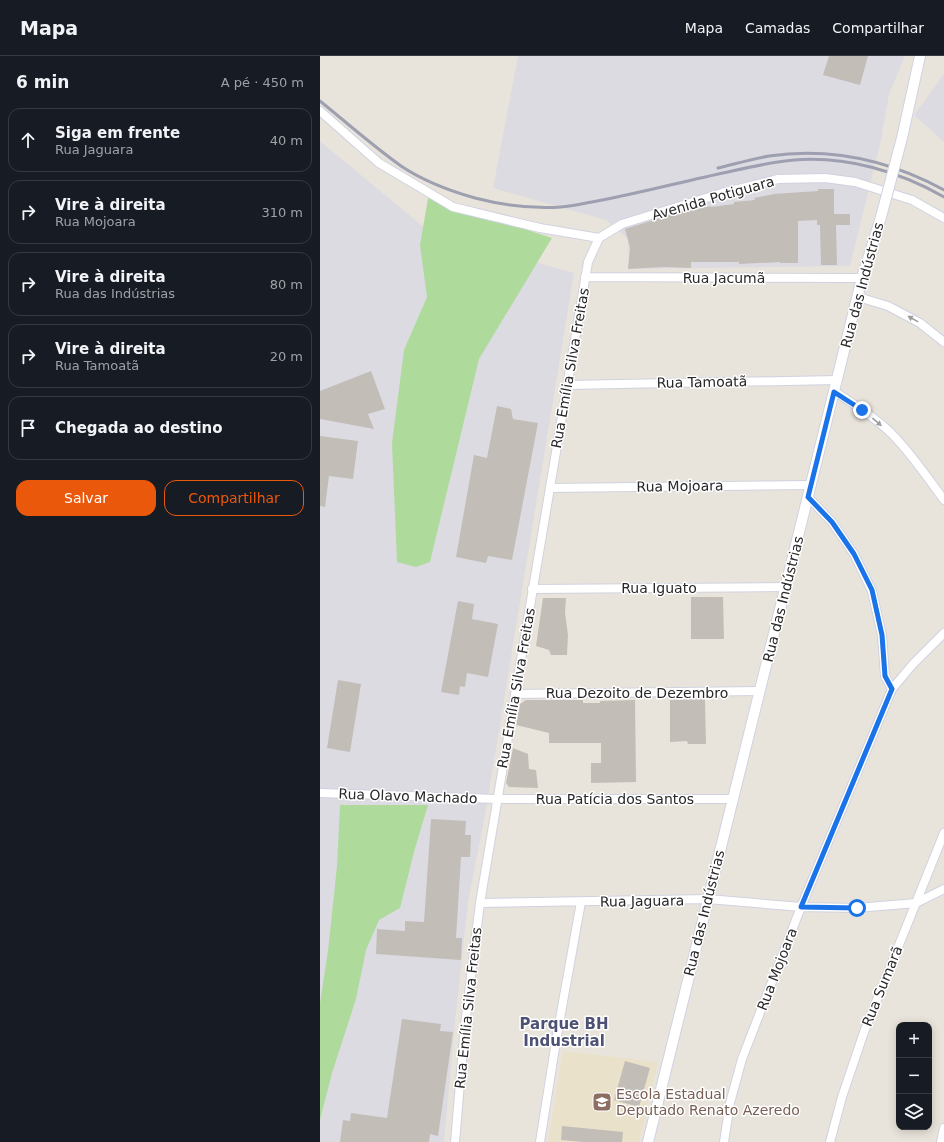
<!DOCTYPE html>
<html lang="pt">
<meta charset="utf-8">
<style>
body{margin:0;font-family:"DejaVu Sans",sans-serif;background:#242831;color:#f1f3f6}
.controls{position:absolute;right:12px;bottom:12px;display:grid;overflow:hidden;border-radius:8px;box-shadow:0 2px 10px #0003}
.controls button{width:36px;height:36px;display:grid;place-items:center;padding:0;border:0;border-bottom:1px solid #363941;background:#171b24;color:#f1f3f6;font:20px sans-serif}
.stop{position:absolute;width:12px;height:12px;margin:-9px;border:3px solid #1a73e8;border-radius:50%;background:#fff}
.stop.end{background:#1a73e8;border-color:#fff;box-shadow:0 1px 4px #0008}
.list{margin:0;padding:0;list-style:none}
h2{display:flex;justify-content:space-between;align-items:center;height:52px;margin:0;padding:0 16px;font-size:17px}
h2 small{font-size:13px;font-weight:400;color:#9ea1a6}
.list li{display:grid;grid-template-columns:26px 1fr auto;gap:12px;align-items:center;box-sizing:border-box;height:64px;margin:0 8px 8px;padding:0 8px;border:1px solid #363941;border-radius:12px}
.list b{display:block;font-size:15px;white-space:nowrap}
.list p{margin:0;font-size:13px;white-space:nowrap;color:#9ea1a6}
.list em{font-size:13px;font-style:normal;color:#9ea1a6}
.actions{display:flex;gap:8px;padding:12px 16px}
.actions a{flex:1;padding:9px 0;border:1px solid #ea580c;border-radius:12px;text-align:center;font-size:14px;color:#ea580c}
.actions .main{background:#ea580c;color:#fff}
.icon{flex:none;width:22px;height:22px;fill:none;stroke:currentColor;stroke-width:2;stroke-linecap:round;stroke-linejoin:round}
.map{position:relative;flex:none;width:624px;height:1086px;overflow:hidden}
header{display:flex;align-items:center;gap:24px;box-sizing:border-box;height:56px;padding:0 20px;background:#171b24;border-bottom:1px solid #363941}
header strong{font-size:19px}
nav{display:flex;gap:22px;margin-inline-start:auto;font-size:14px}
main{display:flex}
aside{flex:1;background:#171b24}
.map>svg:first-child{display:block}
.industrial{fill:#dddbe2}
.education{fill:#eae1cb}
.green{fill:#aedb9b}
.building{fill:#c2bdb7}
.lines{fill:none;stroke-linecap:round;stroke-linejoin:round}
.minor-casing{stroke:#d0d2e0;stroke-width:10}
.tertiary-casing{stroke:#d0d2e0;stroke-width:12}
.minor{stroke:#fff;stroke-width:8}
.tertiary{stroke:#fff;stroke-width:10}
.rail{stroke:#9ea0b1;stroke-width:3}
.tertiary-bridge-casing{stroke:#d0d2e0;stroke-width:12;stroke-linecap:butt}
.tertiary-bridge{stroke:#fff;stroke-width:10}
.oneway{fill:#9e9e9e}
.route{stroke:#1a73e8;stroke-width:5}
.labels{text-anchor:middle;stroke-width:3;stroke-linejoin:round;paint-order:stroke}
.street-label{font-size:14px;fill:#282828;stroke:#fff}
.education-label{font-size:14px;fill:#785e54;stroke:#fff;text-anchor:start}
.neighbourhood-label{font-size:15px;font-weight:bold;fill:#4d5274;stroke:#fff}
</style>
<header>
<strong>Mapa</strong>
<nav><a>Mapa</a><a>Camadas</a><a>Compartilhar</a></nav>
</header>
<main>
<aside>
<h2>6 min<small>A pé · 450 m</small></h2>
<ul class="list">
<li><svg class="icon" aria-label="ahead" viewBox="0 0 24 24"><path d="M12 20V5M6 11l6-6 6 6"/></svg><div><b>Siga em frente</b><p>Rua Jaguara</p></div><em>40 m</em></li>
<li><svg class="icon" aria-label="right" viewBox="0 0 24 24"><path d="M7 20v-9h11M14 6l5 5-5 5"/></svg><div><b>Vire à direita</b><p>Rua Mojoara</p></div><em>310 m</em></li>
<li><svg class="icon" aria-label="right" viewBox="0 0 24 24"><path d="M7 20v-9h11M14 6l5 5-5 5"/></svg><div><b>Vire à direita</b><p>Rua das Indústrias</p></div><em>80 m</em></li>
<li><svg class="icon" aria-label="right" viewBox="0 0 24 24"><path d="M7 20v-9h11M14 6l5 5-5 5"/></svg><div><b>Vire à direita</b><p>Rua Tamoatã</p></div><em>20 m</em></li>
<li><svg class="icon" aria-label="arrive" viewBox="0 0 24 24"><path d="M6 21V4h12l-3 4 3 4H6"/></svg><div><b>Chegada ao destino</b></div></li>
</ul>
<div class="actions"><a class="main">Salvar</a><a>Compartilhar</a></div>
</aside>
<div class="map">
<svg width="624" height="1086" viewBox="0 0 624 1086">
<rect width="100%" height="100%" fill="#e9e4db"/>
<!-- industrial -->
<path class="industrial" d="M198 0H585L569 38 561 84 530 210 309 213 308 183 286 164 173 132Z
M624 18V86L594 59Z
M0 85 111 177 254 217 166 754 148 846 135 967 124 1086H0Z"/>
<!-- education -->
<path class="education" d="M243 995 338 1006 319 1086H228Z"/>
<!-- green -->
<path class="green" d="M108 142 232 182 159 303 110 506 96 511 77 506 72 387 84 294 107 241 100 189Z
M20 749H108L94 796 80 852 59 864 46 894 36 943 12 1017 0 1064V947L8 895 17 810Z"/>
<!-- building -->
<path class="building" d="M509 0H548L540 29 503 19Z
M498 133H514V158H530V169H516L517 209H501L500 169H497V164L478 165V207H460V206L419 208V206H371V212L344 211 308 213 310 192 305 173 363 155 364 156 391 150V151L414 148V146L435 144 434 142 454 138 498 135Z
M51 315 65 353 48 358 54 373 0 363V335Z
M177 350 191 353 193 363 218 367 192 504 168 500 166 507 136 501 154 399 167 402Z
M0 380 38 385 33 423 9 420 5 451 0 450Z
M371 541H403L404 583H371Z
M223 542H246L245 557 248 579 247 599H231L229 594 216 590Z
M138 545 154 548 152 563 178 568 168 621 147 617 145 631 140 630 139 639 121 636Z
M18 624 41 628 30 696 7 692Z
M385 643 386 688H368L367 685 350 686V644Z
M206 644H263V647H280V645L315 644 316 726 271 727V707H281V687H229V677L196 669 200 648Z
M193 692 208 698 209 713 216 714 218 732 189 731 186 727Z
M111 763 146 765 145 779H151L150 801H141L136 882H142L141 904 56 898 57 873 85 875V865L104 866Z
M82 963 121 968 120 975 133 976 118 1080 110 1078 109 1086H20L23 1064 30 1065 31 1057 67 1062Z
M305 1005 330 1012 319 1051 294 1044Z
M242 1070 303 1076 302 1086H264L241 1084Z"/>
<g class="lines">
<defs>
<path id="minor" d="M0 55 59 107 133 151 220 172 279 182
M279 182 302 168 402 137 458 123 505 122 535 126 592 144 624 162
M265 221 542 222
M538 241 568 250 600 267 624 286
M247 329 517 324
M514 335C534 348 554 361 571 377 590 396 608 422 624 444
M230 432 491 429
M488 441 512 466 534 498 552 535 562 579 565 620 572 633
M212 533 466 531
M195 638 439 635
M0 737 177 743H413
M160 847 388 843 481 851 537 852 596 847 624 833
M135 1086 145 969 160 847 268 206 279 182
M220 1086 237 979 261 846
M404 1086 410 1047 422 1003 481 851 572 633 593 608 624 577
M510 1086 522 1041 544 976 624 777
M621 1086 624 1072"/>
<path id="tertiary" d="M582 82 600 0
M328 1086 542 222 561 161"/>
</defs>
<!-- minor casing -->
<use href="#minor" class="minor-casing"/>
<!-- tertiary casing -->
<use href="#tertiary" class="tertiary-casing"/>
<!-- minor -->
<use href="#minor" class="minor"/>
<!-- tertiary -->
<use href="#tertiary" class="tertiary"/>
<!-- rail -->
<path class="rail" d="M0 45C27 67 53 90 81 110 102 124 130 135 155 142 182 149 213 153 241 151 253 150 265 147 277 145 321 137 364 125 408 116 430 111 451 106 474 104 526 100 579 115 624 141
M398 112C415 108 432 103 449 100 512 91 569 104 624 134"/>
<defs>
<path id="tertiary-bridge" d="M561 161 582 82"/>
</defs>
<!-- tertiary-bridge casing -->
<use href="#tertiary-bridge" class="tertiary-bridge-casing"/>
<!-- tertiary-bridge -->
<use href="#tertiary-bridge" class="tertiary-bridge"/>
</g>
<!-- one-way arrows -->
<defs><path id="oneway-solid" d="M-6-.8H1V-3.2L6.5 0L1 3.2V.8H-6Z"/></defs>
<g class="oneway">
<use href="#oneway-solid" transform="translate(593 263) rotate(-151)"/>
<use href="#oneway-solid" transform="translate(557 366) rotate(40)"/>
</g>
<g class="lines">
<!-- route -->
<path class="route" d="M537 852 481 851 572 633 565 620 562 579 552 534 534 498 512 466 488 441 514 336 542 354"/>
</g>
<!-- icons -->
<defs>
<symbol id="school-square" viewBox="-11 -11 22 22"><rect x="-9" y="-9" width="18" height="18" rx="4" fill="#8d6e63" stroke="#fff"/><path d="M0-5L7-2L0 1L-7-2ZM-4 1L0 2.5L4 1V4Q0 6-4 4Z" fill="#fff"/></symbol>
</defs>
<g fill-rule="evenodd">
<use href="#school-square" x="271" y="1035" width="22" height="22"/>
</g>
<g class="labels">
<!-- street labels -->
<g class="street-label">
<text transform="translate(393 142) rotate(-16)" y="5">Avenida Potiguara</text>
<text x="404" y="227">Rua Jacumã</text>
<text transform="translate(542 229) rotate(-75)" y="5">Rua das Indústrias</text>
<text transform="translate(250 312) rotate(-80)" y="5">Rua Emília Silva Freitas</text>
<text transform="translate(382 326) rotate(-1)" y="5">Rua Tamoatã</text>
<text transform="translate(360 430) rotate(-1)" y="5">Rua Mojoara</text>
<text x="339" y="537">Rua Iguato</text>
<text transform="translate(463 543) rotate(-76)" y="5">Rua das Indústrias</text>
<text transform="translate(196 632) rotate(-80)" y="5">Rua Emília Silva Freitas</text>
<text x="317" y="642">Rua Dezoito de Dezembro</text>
<text transform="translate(88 740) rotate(2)" y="5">Rua Olavo Machado</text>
<text x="295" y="748">Rua Patícia dos Santos</text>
<text transform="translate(322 845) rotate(-1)" y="5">Rua Jaguara</text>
<text transform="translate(384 857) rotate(-76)" y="5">Rua das Indústrias</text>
<text transform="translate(457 913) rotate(-69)" y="5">Rua Mojoara</text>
<text transform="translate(562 930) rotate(-68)" y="5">Rua Sumarã</text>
<text transform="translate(148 952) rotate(-84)" y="5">Rua Emília Silva Freitas</text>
</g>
<!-- education labels -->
<g class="education-label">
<text x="296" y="1043">Escola Estadual<tspan x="296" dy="16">Deputado Renato Azeredo</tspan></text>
</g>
<!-- neighbourhood labels -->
<g class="neighbourhood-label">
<text x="244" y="973">Parque BH<tspan x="244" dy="17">Industrial</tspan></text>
</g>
</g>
</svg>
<div class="controls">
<button>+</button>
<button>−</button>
<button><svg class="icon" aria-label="layers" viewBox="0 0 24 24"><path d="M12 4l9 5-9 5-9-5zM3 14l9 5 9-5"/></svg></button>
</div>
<div class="stop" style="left:537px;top:852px"></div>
<div class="stop end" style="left:542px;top:354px"></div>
</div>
</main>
